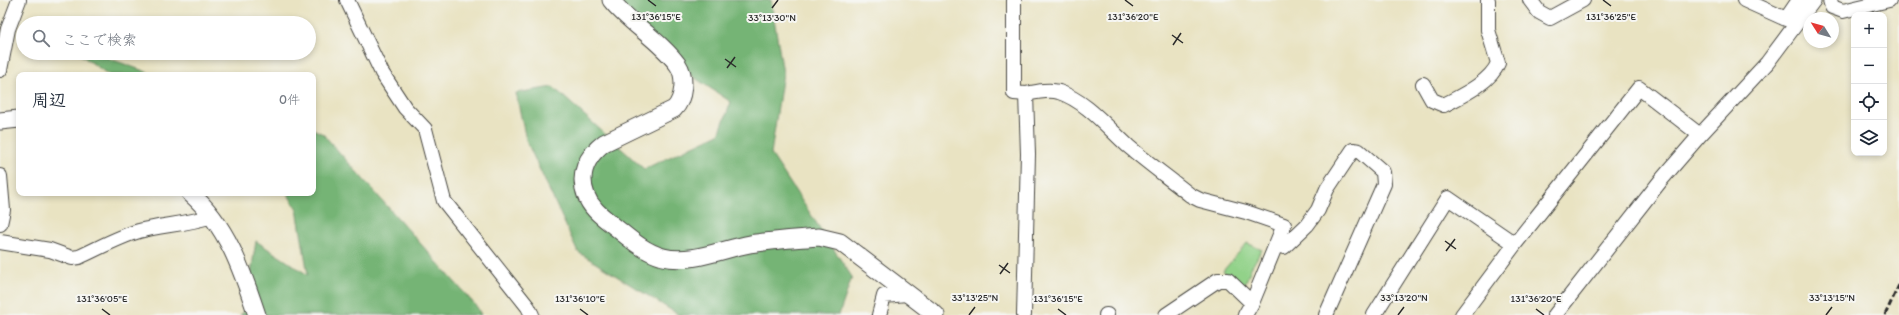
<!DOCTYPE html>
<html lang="ja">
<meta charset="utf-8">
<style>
body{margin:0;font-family:Itim,"Klee One",sans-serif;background:#f6f6f7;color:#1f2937}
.controls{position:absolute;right:12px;top:12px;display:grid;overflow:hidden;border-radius:8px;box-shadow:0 2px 6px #0003}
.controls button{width:36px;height:36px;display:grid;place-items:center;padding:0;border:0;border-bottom:1px solid #e0e1e3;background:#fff;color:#1f2937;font:20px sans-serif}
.compass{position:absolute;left:1803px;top:12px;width:36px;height:36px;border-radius:50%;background:#fff;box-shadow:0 2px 6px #0003;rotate:307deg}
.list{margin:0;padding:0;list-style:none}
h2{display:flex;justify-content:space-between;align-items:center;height:52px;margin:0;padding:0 16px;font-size:17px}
h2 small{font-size:13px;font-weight:400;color:#747a83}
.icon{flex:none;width:22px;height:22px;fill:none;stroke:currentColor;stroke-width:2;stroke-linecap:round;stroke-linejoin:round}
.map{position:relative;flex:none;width:1899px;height:315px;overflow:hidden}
.search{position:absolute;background:#fff;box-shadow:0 2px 6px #0003;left:16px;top:16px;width:300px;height:44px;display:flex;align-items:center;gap:10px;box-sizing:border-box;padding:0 14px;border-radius:22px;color:#747a83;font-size:15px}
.panel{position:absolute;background:#fff;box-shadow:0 2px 6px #0003;left:16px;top:72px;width:300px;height:124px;border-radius:8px}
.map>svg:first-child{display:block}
.green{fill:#92d289;stroke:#5e7e5a}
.forest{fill:#75b475;stroke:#507050}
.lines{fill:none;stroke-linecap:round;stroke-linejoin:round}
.minor-casing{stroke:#484742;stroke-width:16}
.tertiary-casing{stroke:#484742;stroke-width:19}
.minor{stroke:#fff;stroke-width:14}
.tertiary{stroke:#fff;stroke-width:17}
.rail{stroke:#2b2b2b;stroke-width:3;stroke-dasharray:6 3;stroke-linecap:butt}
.ticks{fill:none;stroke:#2b2b2b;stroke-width:1.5}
.ticks-label{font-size:10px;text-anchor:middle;fill:#2b2b2b;stroke:#f6f6f2;stroke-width:4;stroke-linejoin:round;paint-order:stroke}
</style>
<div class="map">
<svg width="1899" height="315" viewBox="0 0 1899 315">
<rect width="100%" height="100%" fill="#f6f6f2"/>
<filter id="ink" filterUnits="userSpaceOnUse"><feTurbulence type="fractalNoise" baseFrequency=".025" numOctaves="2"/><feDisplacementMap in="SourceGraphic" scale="8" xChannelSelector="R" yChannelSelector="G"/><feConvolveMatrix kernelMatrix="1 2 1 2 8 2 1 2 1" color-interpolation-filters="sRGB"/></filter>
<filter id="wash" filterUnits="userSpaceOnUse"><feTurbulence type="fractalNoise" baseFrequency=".012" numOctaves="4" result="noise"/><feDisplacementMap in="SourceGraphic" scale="16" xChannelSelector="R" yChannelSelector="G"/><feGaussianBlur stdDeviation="0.9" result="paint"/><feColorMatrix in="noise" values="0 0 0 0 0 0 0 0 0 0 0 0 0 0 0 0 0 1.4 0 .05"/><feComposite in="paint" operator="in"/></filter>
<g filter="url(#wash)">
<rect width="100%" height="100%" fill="#e9e3c2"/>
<!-- green -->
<path class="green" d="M1247 243 1262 250 1251 268 1244 287 1223 271Z"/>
<!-- forest -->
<path class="forest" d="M602 0H771L783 73 771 154 852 277 839 315H679L578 252 526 140 516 93 553 87 644 169 719 134 731 102 638 40Z
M78 53H94L155 75H109Z
M313 129 323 134 477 307 481 315H240L245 311 256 241 308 275 297 209 287 193H313Z"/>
</g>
<g filter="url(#ink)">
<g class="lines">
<defs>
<path id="minor" d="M347 0 382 73 405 108 425 129 444 201 528 307 532 315
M1014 0V93L1026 94 1028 154 1024 315
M1530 0 1539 12 1550 18 1583 0
M1744 0 1786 19 1799 0
M1830 0 1832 7 1843 11 1889 0
M0 70 8 29 19 0
M1423 84 1432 100 1444 105C1461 96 1491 82 1498 63L1488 30V0
M1026 94C1036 92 1049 89 1059 92 1086 101 1107 127 1128 146 1148 163 1170 179 1190 195L1200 200 1246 212 1284 225 1252 303 1245 315
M0 176 3 210 0 224
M0 242 50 250 72 258 79 257C99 248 118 237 139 231 163 225 188 224 212 216
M1276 245 1284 247 1307 225 1318 210 1327 189 1353 150 1359 151 1383 172 1384 184 1326 315
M879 315 884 296 907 294
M1106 315H1107
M1166 315 1218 280H1228L1252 303
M1374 315 1448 198 1515 244
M1462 315 1515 244 1639 88 1700 135
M1555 315 1662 179 1700 135 1767 63 1814 0"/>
<path id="tertiary" d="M611 0C630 24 660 40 678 65 686 77 684 99 674 109L604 143C587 156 578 174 586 195 591 209 603 217 614 226 629 238 644 252 663 257 691 264 722 249 750 244 773 240 796 239 819 237L840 242 936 315
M0 121 19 119
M190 193C227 225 242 270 257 315"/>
</defs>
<!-- minor casing -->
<use href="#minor" class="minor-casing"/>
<!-- tertiary casing -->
<use href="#tertiary" class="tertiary-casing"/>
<!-- minor -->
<use href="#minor" class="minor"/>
<!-- tertiary -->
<use href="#tertiary" class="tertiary"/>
<!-- rail -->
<path class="rail" d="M1885 315 1899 285"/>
</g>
</g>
<!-- ticks -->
<path class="ticks" d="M648 0 656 6M1125 0 1133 6M1603 0 1611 6M772 8 778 0M1172 35 1183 43M1173 45 1181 33M725 59 736 67M727 68 735 57M1445 241 1456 249M1446 251 1455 239M999 265 1010 273M1000 274 1008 263M102 309 110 315M580 309 588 315M1058 309 1066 315M1536 309 1544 315M969 315 975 307M1398 315 1404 307M1826 315 1832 307"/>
<g class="ticks-label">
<text x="656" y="20">131°36'15"E</text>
<text x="1133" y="20">131°36'20"E</text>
<text x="1611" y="20">131°36'25"E</text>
<text x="772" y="21">33°13'30"N</text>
<text x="975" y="301">33°13'25"N</text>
<text x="1404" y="301">33°13'20"N</text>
<text x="1832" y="301">33°13'15"N</text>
<text x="102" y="302">131°36'05"E</text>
<text x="580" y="302">131°36'10"E</text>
<text x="1058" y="302">131°36'15"E</text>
<text x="1536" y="302">131°36'20"E</text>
</g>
</svg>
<div class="controls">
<button>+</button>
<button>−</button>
<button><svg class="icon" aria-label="locate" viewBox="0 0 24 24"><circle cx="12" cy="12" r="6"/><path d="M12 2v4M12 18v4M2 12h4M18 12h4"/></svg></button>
<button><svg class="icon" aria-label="layers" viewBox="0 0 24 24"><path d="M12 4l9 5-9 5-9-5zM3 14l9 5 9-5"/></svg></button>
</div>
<svg class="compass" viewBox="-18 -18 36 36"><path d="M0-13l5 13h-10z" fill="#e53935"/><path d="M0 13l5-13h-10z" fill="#747a83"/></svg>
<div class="search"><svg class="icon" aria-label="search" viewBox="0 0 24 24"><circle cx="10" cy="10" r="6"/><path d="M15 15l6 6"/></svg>ここで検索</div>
<section class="panel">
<h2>周辺<small>0件</small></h2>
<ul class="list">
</ul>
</section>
</div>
